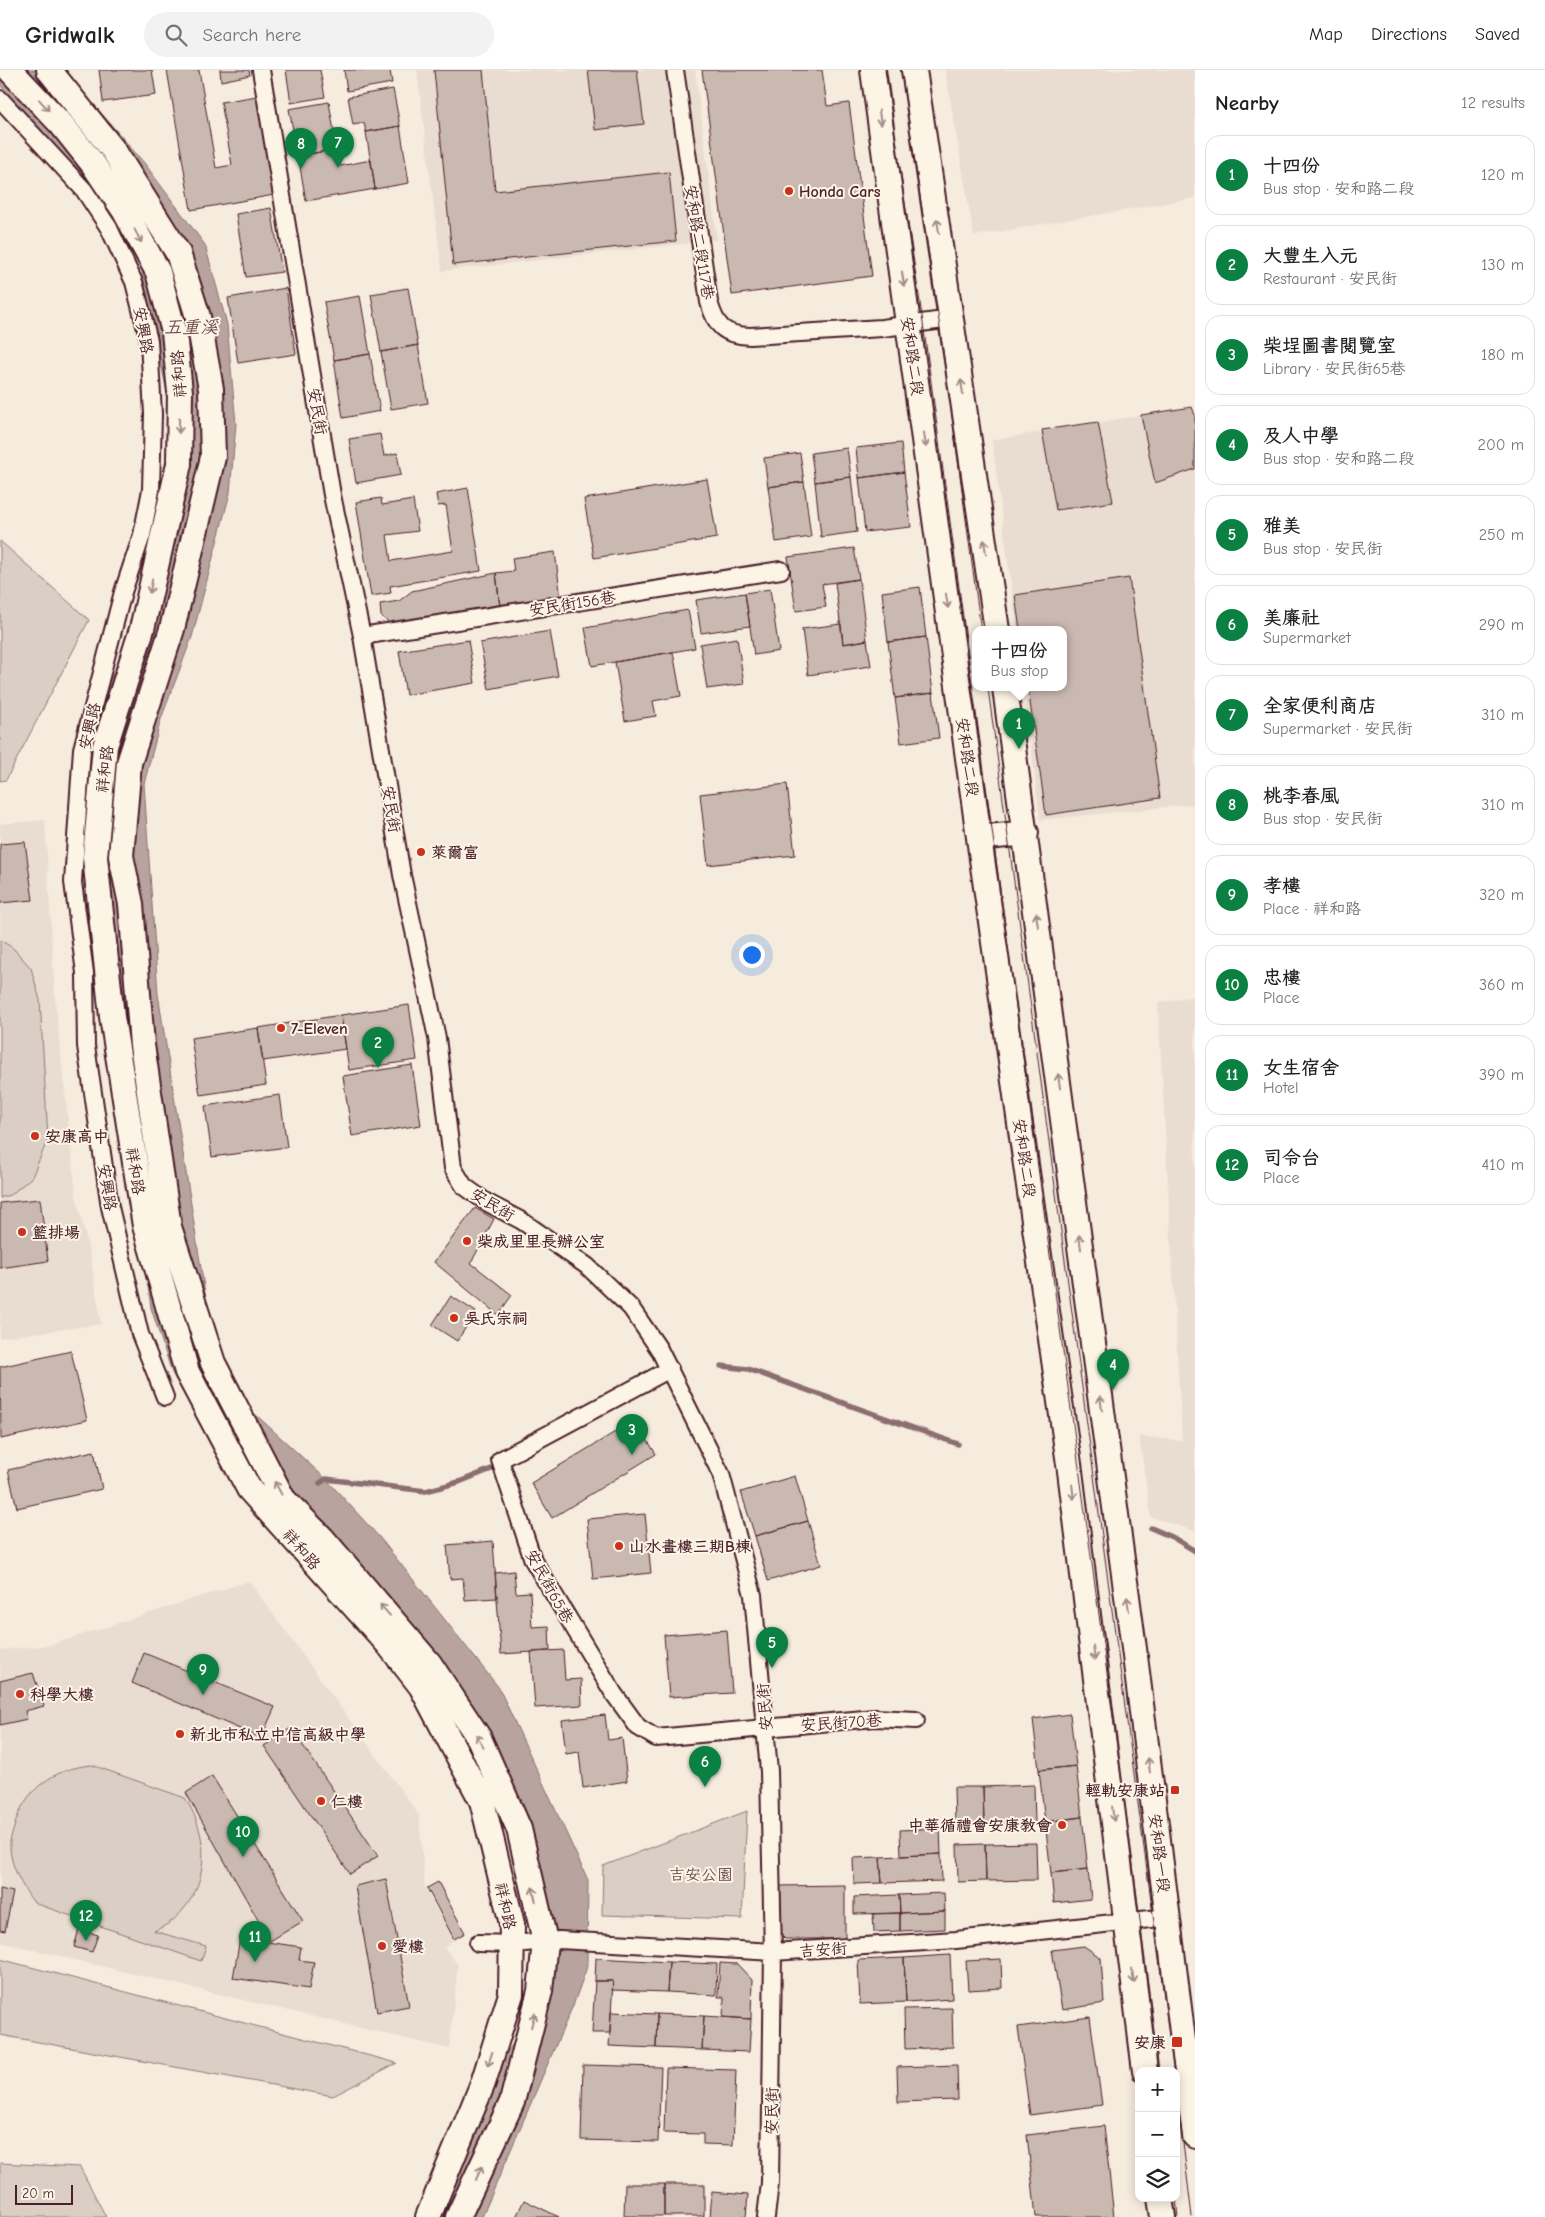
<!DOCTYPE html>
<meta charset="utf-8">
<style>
body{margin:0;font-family:"Comic Neue","LXGW WenKai TC",sans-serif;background:#f2f2f2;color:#202124}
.controls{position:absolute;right:15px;bottom:15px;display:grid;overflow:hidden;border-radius:10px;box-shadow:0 2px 12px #0003}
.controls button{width:45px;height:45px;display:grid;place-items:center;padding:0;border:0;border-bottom:1px solid #e0e0e0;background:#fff;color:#202124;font:25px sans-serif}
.scale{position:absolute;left:15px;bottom:12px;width:58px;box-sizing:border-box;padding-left:5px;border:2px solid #4a1f2b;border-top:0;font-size:14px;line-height:18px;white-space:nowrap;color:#4a1f2b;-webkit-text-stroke:4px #fcf5e5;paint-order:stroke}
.you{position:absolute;left:751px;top:884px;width:18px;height:18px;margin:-12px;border:4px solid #fff;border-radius:50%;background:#1a73e8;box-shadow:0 0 0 8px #1a73e833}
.badge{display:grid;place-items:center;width:32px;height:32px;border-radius:50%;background:#0b8043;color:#fff;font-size:16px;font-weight:700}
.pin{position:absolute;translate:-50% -41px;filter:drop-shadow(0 1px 2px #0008)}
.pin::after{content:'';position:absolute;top:26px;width:18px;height:15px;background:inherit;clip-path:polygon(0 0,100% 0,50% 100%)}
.popup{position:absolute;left:972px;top:556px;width:95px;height:65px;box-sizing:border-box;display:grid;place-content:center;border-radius:10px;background:#fff;filter:drop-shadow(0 1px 4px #0005);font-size:16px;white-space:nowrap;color:#757577}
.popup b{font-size:19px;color:#202124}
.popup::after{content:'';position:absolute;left:50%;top:100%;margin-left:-10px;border:10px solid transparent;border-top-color:#fff}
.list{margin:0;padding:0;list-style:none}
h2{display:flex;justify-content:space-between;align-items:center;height:65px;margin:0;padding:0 20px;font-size:21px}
h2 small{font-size:16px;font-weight:400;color:#757577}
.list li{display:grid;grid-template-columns:32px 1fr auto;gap:15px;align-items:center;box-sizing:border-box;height:80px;margin:0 10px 10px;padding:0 10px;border:1px solid #e0e0e0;border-radius:15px}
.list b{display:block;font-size:19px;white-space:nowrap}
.list p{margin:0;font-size:16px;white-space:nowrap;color:#757577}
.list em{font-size:16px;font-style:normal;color:#757577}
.icon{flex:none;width:28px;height:28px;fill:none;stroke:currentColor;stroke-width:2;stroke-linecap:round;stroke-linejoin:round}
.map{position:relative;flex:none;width:1195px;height:2147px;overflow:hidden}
header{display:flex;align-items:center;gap:30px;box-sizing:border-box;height:70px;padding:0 25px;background:#fff;border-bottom:1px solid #e0e0e0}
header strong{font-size:24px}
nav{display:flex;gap:28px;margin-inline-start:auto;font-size:18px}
.search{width:350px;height:45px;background:#f2f2f2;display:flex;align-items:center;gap:12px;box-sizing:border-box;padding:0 18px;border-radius:28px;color:#757577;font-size:19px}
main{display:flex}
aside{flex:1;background:#fff}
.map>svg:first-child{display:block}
.built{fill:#e8ddd0}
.green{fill:#dbcec4;stroke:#927678}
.water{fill:#b8a39e;stroke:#8c6e70}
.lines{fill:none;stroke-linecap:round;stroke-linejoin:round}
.stream{stroke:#8c6e70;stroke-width:5.5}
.building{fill:#cab9b1;stroke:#4a1f2b}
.minor-casing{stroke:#4a1f2b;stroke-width:20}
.secondary-casing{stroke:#4a1f2b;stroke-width:28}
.minor{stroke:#fcf5e5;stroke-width:16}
.secondary{stroke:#fcf5e5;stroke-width:24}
.tram{stroke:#4a1f2b;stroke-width:1}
.oneway{stroke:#a38a88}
.poi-dot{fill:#c8321e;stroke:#fcf5e5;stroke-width:2}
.labels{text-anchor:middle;stroke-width:4;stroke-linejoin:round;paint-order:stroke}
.poi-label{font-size:16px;font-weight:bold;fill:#4a1f2b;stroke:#fcf5e5;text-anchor:start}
.street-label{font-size:16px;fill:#4a1f2b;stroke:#fcf5e5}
.park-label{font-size:16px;fill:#6e4b51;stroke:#fcf5e5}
.water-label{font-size:18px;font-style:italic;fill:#704d53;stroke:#fcf5e5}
</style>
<header>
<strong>Gridwalk</strong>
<div class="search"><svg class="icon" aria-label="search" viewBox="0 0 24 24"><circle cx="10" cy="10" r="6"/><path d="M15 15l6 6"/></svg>Search here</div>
<nav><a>Map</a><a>Directions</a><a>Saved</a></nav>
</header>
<main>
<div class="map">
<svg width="1195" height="2147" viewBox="0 0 1195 2147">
<rect width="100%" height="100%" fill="#f5ecde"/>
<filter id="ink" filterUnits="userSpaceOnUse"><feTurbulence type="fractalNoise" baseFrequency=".02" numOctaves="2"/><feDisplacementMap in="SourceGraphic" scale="10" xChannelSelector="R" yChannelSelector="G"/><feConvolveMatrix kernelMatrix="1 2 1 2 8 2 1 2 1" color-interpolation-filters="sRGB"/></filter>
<g filter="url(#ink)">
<!-- built -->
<path class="built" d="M417 0H695L717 170 442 201Z
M945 0H1195V128L974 166Z
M1192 337 1195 345V734L1040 750 1024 618H1063V560H1017L992 370Z
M45 750 55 929 76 1125 91 1189 101 1254 0 1268V754Z
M1195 926V1461L1151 1447 1139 1366 1182 1371 1158 933Z
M249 1511 419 1745 425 1818 454 1870 444 1877 458 1895 449 1979 0 1872V1580L50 1575Z"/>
<!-- green -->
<path class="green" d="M0 471 89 550 6 710 0 711Z
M0 870 13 878 31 898 40 930 48 1069 32 1107 12 1124 0 1128Z
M92 1695 185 1728C211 1768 210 1819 172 1851 167 1855 160 1858 154 1861L206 1876 201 1891 34 1833C22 1816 11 1798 10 1777 9 1771 12 1764 14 1758 23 1720 54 1698 92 1695Z
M747 1741 742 1849 602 1845 603 1796Z
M0 1889 397 1993 333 2026 0 1965Z
M0 2093 80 2097 106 2147H0Z"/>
<!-- water -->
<path class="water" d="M0 0H64L145 94 205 175 227 254 236 354 230 423 192 567 161 649 144 714 158 924 209 1249 231 1322 326 1409 380 1468 499 1618 588 1810 587 1897 574 1933 482 2147H415L446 2075 518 1966 549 1839 533 1761 509 1703 483 1668 210 1371 172 1303 151 1238 112 947 88 829 84 690 94 643 120 589 147 503 168 391 171 342 142 201 99 123 0 15Z"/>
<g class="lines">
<!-- stream -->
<path class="stream" d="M721 1296 748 1299 958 1374
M320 1413 326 1409 426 1421 459 1412 494 1398
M1151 1458 1172 1467 1195 1481"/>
</g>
<!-- building -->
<path class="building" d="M99 0H152L156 25 103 32Z
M167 0H199L216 98 232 95 221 32 257 26 274 125 191 140Z
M220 0H249L250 5 221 11Z
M286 0H320L325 27 291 33Z
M344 0H390L392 13 347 21Z
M434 0H483L495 121 669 102 676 171 453 195Z
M588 0H637L644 54 595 60Z
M702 0H822L827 36 849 33 872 206 732 225Z
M393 19 400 56 366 62 364 53 353 55 348 27Z
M329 32 337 79 298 86 289 39Z
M400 56 409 113 375 119 366 62Z
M337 79 340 96 371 90 375 119 306 131 298 86Z
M271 138 282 202 246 207 236 144Z
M286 218 296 284 238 293 228 228Z
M408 218 418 275 381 282 371 224Z
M360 226 370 284 334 290 324 232Z
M418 275 428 333 391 339 381 282Z
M370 284 380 341 343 348 334 290Z
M1192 337 1195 345V399L1155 413 1141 345Z
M1098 352 1113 432 1056 440 1042 360Z
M380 364 384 386 397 383 401 405 356 413 349 369Z
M901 373 904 402 859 408 856 378Z
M847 378 851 407 815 412 811 383Z
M800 383 804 412 768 417 764 388Z
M904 402 911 457 865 462 859 408Z
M851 407 857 462 821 467 815 412Z
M707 409 717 468 594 488 584 429Z
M804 412 811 467 776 472 768 417Z
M468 418 481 501 390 516 391 523 371 526 356 432 381 428 382 435 413 430 418 461 387 465 391 491 453 481 446 435 438 436 436 424Z
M854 478 859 509 822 514 826 537 796 541 788 487Z
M555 482 561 529 500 537 496 503 514 501 512 488Z
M496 503 500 537 399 552 389 553 381 546 380 534 399 531 412 521Z
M1129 508 1160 728 1046 745 1028 618H1063V560H1020L1015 525Z
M859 509 867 570 843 574 835 513Z
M920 517 926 567 888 572 882 522Z
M770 519 779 581 754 585 745 523Z
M745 523 750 556 701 563 696 530Z
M688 540 695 578 592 596 585 558Z
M841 554 843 574 867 570 871 596 808 605 802 559Z
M550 561 558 606 489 619 480 573Z
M926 567 933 623 895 628 888 572Z
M737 568 744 614 707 619 700 574Z
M468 570 475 613 406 625 399 581Z
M673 582 681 626 653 631 656 646 625 651 615 592Z
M933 623 939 668 901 673 895 628Z
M787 714 795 785 708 795 700 724Z
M25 772 33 830 0 833V774Z
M409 935 417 990 349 1000 341 945Z
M341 945 346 979 263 991 258 958Z
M258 958 266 1015 200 1025 191 968Z
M412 995 421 1055 352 1066 343 1006Z
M280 1025 287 1077 212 1087 205 1036Z
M40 1129 48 1191 0 1198V1133Z
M475 1138 494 1149 471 1193 512 1225 498 1245 434 1192Z
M451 1226 476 1242 457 1271 432 1255Z
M71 1281 87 1350 1 1369 0 1297Z
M635 1350 656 1384 552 1448 531 1413Z
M94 1381 102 1419 17 1438 8 1400Z
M795 1406 808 1451 755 1466 741 1422Z
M645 1444 651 1503 593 1509 587 1449Z
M808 1451 821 1495 768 1511 755 1466Z
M493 1471 497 1528 465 1530 463 1508 450 1509 447 1475Z
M514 1501 516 1523 530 1522 532 1557 549 1556 550 1581 501 1584 495 1503Z
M727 1560 732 1623 669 1627 664 1565Z
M563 1580 565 1610 581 1609 582 1635 535 1638 531 1582Z
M144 1583 275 1637 261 1668 132 1613Z
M33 1603 44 1636 25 1641 27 1649 0 1655V1611Z
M1070 1644 1076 1696 1039 1700 1033 1649Z
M605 1645 608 1670 622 1668 627 1711 583 1718 579 1682 566 1684 562 1650Z
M291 1658 378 1786 350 1804 264 1676Z
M1076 1696 1082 1747 1045 1752 1039 1700Z
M212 1706 303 1851 270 1871 186 1723Z
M1034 1715 1035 1753 984 1754 983 1717Z
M954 1717H983L984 1754 955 1755Z
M1082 1747 1088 1799 1051 1803 1045 1752Z
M940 1758 941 1784 901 1786 900 1760Z
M1036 1773 1037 1810 986 1811 985 1774Z
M985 1774 986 1811 958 1812 957 1775Z
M941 1784 942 1811 882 1813 880 1787Z
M880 1787 882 1813 854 1814 853 1788Z
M1088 1799 1091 1829 1054 1833 1051 1803Z
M386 1809 409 1936 377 1942 355 1816Z
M438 1812 465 1863 454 1869 427 1818Z
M845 1815V1869H785L778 1862 777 1816Z
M0 1819 13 1822 5 1861 0 1860Z
M944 1823 945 1841 900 1843 899 1825Z
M899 1825 900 1843 854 1844V1827Z
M945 1841V1859L900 1861V1843Z
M900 1843V1861L874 1862 873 1844Z
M79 1859 98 1865 92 1882 74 1877Z
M240 1868 301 1877 299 1890 314 1892 309 1919 233 1908Z
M1084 1876 1101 1888 1104 1933 1062 1940 1052 1880Z
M950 1885 952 1929 906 1932 904 1888Z
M596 1888 669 1892 667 1922 612 1920 613 1911H595Z
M904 1888 906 1932 860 1934 858 1890Z
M1001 1889 1002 1918 968 1920 966 1891Z
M669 1892 717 1894 716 1925 667 1922Z
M720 1893 737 1894 752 1910 751 1949 723 1947 724 1927H718Z
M595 1911H613L610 1963H592Z
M952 1938 953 1977 905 1979 904 1939Z
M611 1942 657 1944 656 1978 609 1976Z
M657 1944 704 1946 702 1980 656 1978Z
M704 1946 751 1949 749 1982 702 1980Z
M1090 1947 1102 2035 1030 2045 1018 1957Z
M583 1995 661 1997 658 2072 581 2070Z
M957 1995 958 2030 898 2032 897 1997Z
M666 1998 736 2000 733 2075 703 2074V2064L664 2063Z
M1104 2056 1114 2147H1036L1027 2065Z
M625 2114H664V2146H624Z
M664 2114H704V2146H664Z
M712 2122 748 2125 746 2147H710Z
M524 2130 559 2147H516Z"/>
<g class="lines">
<defs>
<path id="minor" d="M261 0 332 425 362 566 402 805 437 968 453 1098 464 1116 486 1132 522 1151 587 1196 631 1238 659 1279 721 1404 753 1525 769 1701 773 1882 770 2113 766 2147
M675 0 709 232C716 257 724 265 750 266L882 258 952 249
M0 29 84 120 109 158 134 212 149 271 153 344 151 420 142 465 123 522 82 679 73 812 85 903 86 976 110 1137 140 1264 165 1327
M362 566 781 500
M670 1299 500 1390 533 1490 614 1624 638 1657 656 1668 875 1648 916 1650
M478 1873 513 1874 559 1870 773 1882 956 1870 1169 1847"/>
<path id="secondary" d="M10 0 62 55 93 94 124 140 158 202 174 262 180 322 179 394 142 559 105 676 95 787 112 947 145 1156 187 1302 249 1419 389 1575 421 1616 482 1731 512 1854 511 1924 483 2013 428 2147
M49 0 114 81 178 183 198 247 211 319 213 387 172 559 129 693 121 786 131 834 142 975 169 1157 213 1293 283 1429 323 1469 429 1593 479 1668 519 1759 545 1871 540 1921 512 2032 458 2147
M873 0 981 782 1070 1401 1145 2001
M914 0 997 560
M1005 618 1135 1586 1195 2066
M979 768 1026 763
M1160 2128 1163 2147"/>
</defs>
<!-- minor casing -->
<use href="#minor" class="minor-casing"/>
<!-- secondary casing -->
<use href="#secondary" class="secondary-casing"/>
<!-- minor -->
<use href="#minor" class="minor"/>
<!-- secondary -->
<use href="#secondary" class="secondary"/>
<!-- tram -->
<path class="tram" d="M885 0 922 246 1132 1787 1159 2001
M901 0 938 244 981 560
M988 618 1174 2001
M1176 2016 1192 2147
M1176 2128 1178 2147"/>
</g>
<!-- one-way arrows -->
<defs><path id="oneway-shaft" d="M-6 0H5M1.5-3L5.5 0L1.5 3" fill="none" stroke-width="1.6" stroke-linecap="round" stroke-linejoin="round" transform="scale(1.25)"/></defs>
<g class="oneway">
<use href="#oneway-shaft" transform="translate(44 35) rotate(48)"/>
<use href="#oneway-shaft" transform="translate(880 48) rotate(82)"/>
<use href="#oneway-shaft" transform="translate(938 156) rotate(-99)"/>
<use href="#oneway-shaft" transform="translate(138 166) rotate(62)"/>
<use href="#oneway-shaft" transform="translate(903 209) rotate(82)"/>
<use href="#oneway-shaft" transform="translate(962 317) rotate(-98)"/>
<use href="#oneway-shaft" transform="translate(179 356) rotate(91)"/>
<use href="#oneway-shaft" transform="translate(925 370) rotate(82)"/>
<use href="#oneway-shaft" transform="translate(985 477) rotate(-98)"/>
<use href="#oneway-shaft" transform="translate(151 516) rotate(101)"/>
<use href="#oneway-shaft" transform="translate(947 531) rotate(82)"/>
<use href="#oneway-shaft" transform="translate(1037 850) rotate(-98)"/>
<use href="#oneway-shaft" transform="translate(1059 1011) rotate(-98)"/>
<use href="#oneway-shaft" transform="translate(1080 1172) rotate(-98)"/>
<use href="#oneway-shaft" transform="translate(1101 1333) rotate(-98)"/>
<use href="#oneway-shaft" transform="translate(278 1418) rotate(-118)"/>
<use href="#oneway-shaft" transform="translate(1073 1422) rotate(83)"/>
<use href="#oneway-shaft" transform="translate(1128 1534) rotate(-98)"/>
<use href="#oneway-shaft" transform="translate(385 1540) rotate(-131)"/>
<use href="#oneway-shaft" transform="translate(1094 1583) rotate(82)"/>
<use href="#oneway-shaft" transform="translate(480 1671) rotate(-117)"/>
<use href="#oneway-shaft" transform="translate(1149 1695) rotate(-97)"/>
<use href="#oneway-shaft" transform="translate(1113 1744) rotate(83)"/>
<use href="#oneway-shaft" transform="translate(534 1824) rotate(-103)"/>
<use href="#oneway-shaft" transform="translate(1133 1906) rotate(83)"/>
<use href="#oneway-shaft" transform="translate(533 1950) rotate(-75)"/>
<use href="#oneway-shaft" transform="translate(490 1989) rotate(108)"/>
<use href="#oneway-shaft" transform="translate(479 2103) rotate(-65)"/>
</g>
</g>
<!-- markers -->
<g class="poi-dot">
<circle cx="789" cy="121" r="5"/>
<circle cx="421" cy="782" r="5"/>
<circle cx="281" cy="958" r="5"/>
<circle cx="35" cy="1066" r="5"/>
<circle cx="22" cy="1162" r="5"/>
<circle cx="467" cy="1171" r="5"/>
<circle cx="454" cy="1248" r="5"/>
<circle cx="619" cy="1476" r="5"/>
<circle cx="20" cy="1624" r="5"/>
<circle cx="180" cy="1664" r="5"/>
<rect x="1170" y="1715" width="10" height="10" rx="2.5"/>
<circle cx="321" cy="1731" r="5"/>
<circle cx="1062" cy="1755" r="5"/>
<circle cx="382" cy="1876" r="5"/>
<rect x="1171" y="1966" width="12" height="12" rx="2.5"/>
</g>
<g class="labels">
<!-- poi labels -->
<g class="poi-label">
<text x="799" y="127">Honda Cars</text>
<text x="431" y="788">萊爾富</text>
<text x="291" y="964">7-Eleven</text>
<text x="45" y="1072">安康高中</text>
<text x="32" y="1168">籃排場</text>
<text x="477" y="1177">柴成里里長辦公室</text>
<text x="464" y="1254">吳氏宗祠</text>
<text x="629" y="1482">山水畫樓三期B棟</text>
<text x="30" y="1630">科學大樓</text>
<text x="190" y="1670">新北市私立中信高級中學</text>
<text x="1165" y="1726" text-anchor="end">輕軌安康站</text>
<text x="331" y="1737">仁樓</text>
<text x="1052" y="1761" text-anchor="end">中華循禮會安康教會</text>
<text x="392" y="1882">愛樓</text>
<text x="1166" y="1978" text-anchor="end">安康</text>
</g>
<!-- street labels -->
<g class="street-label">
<text transform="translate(700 172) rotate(81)" y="6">安和路二段117巷</text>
<text transform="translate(144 260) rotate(80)" y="6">安興路</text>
<text transform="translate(913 286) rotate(82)" y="6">安和路二段</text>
<text transform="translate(178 304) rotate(-94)" y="6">祥和路</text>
<text transform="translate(318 341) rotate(80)" y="6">安民街</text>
<text transform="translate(572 533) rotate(-9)" y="6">安民街156巷</text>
<text transform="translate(89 656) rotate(-77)" y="6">安興路</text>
<text transform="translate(968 687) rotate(82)" y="6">安和路二段</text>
<text transform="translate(104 699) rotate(-83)" y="6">祥和路</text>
<text transform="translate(392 739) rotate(81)" y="6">安民街</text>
<text transform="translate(1025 1088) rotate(82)" y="6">安和路二段</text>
<text transform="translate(136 1101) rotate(81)" y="6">祥和路</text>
<text transform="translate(108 1117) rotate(81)" y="6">安興路</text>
<text transform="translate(493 1134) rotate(31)" y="6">安民街</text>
<text transform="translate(302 1479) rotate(49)" y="6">祥和路</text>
<text transform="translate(550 1516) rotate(61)" y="6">安民街65巷</text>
<text transform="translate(764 1637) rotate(-95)" y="6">安民街</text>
<text transform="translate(841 1652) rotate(-4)" y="6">安民街70巷</text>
<text transform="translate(1160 1783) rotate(83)" y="6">安和路一段</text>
<text transform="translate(506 1836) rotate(78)" y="6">祥和路</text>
<text transform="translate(823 1879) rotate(-4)" y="6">吉安街</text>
<text transform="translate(771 2041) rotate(-89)" y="6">安民街</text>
</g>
<!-- park labels -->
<g class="park-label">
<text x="701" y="1810">吉安公園</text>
</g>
<!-- water labels -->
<g class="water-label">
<text x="191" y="263">五重溪</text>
</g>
</g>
</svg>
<div class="controls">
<button>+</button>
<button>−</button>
<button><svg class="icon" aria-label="layers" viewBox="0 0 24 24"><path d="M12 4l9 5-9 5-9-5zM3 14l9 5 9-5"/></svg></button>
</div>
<div class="scale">20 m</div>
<div class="you"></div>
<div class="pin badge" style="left:1019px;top:679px">1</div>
<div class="popup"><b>十四份</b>Bus stop</div>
<div class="pin badge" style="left:378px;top:998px">2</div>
<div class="pin badge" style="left:632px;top:1385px">3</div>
<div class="pin badge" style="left:1113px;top:1320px">4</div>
<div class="pin badge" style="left:772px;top:1598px">5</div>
<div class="pin badge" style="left:705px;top:1717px">6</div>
<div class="pin badge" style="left:338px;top:98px">7</div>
<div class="pin badge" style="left:301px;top:99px">8</div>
<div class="pin badge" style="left:203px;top:1625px">9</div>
<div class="pin badge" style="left:243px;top:1787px">10</div>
<div class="pin badge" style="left:255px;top:1892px">11</div>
<div class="pin badge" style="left:86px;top:1871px">12</div>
</div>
<aside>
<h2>Nearby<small>12 results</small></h2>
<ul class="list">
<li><span class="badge">1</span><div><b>十四份</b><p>Bus stop · 安和路二段</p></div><em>120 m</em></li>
<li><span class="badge">2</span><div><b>大豐生入元</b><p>Restaurant · 安民街</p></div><em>130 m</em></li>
<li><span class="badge">3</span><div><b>柴埕圖書閱覽室</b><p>Library · 安民街65巷</p></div><em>180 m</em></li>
<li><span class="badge">4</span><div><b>及人中學</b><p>Bus stop · 安和路二段</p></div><em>200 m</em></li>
<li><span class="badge">5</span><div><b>雅美</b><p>Bus stop · 安民街</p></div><em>250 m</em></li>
<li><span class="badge">6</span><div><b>美廉社</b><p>Supermarket</p></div><em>290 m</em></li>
<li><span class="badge">7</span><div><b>全家便利商店</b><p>Supermarket · 安民街</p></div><em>310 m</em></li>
<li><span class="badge">8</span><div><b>桃李春風</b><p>Bus stop · 安民街</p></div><em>310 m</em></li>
<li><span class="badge">9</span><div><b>孝樓</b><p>Place · 祥和路</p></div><em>320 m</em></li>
<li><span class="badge">10</span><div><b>忠樓</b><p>Place</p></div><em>360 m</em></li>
<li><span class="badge">11</span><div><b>女生宿舍</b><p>Hotel</p></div><em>390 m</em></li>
<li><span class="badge">12</span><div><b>司令台</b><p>Place</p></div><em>410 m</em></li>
</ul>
</aside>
</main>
